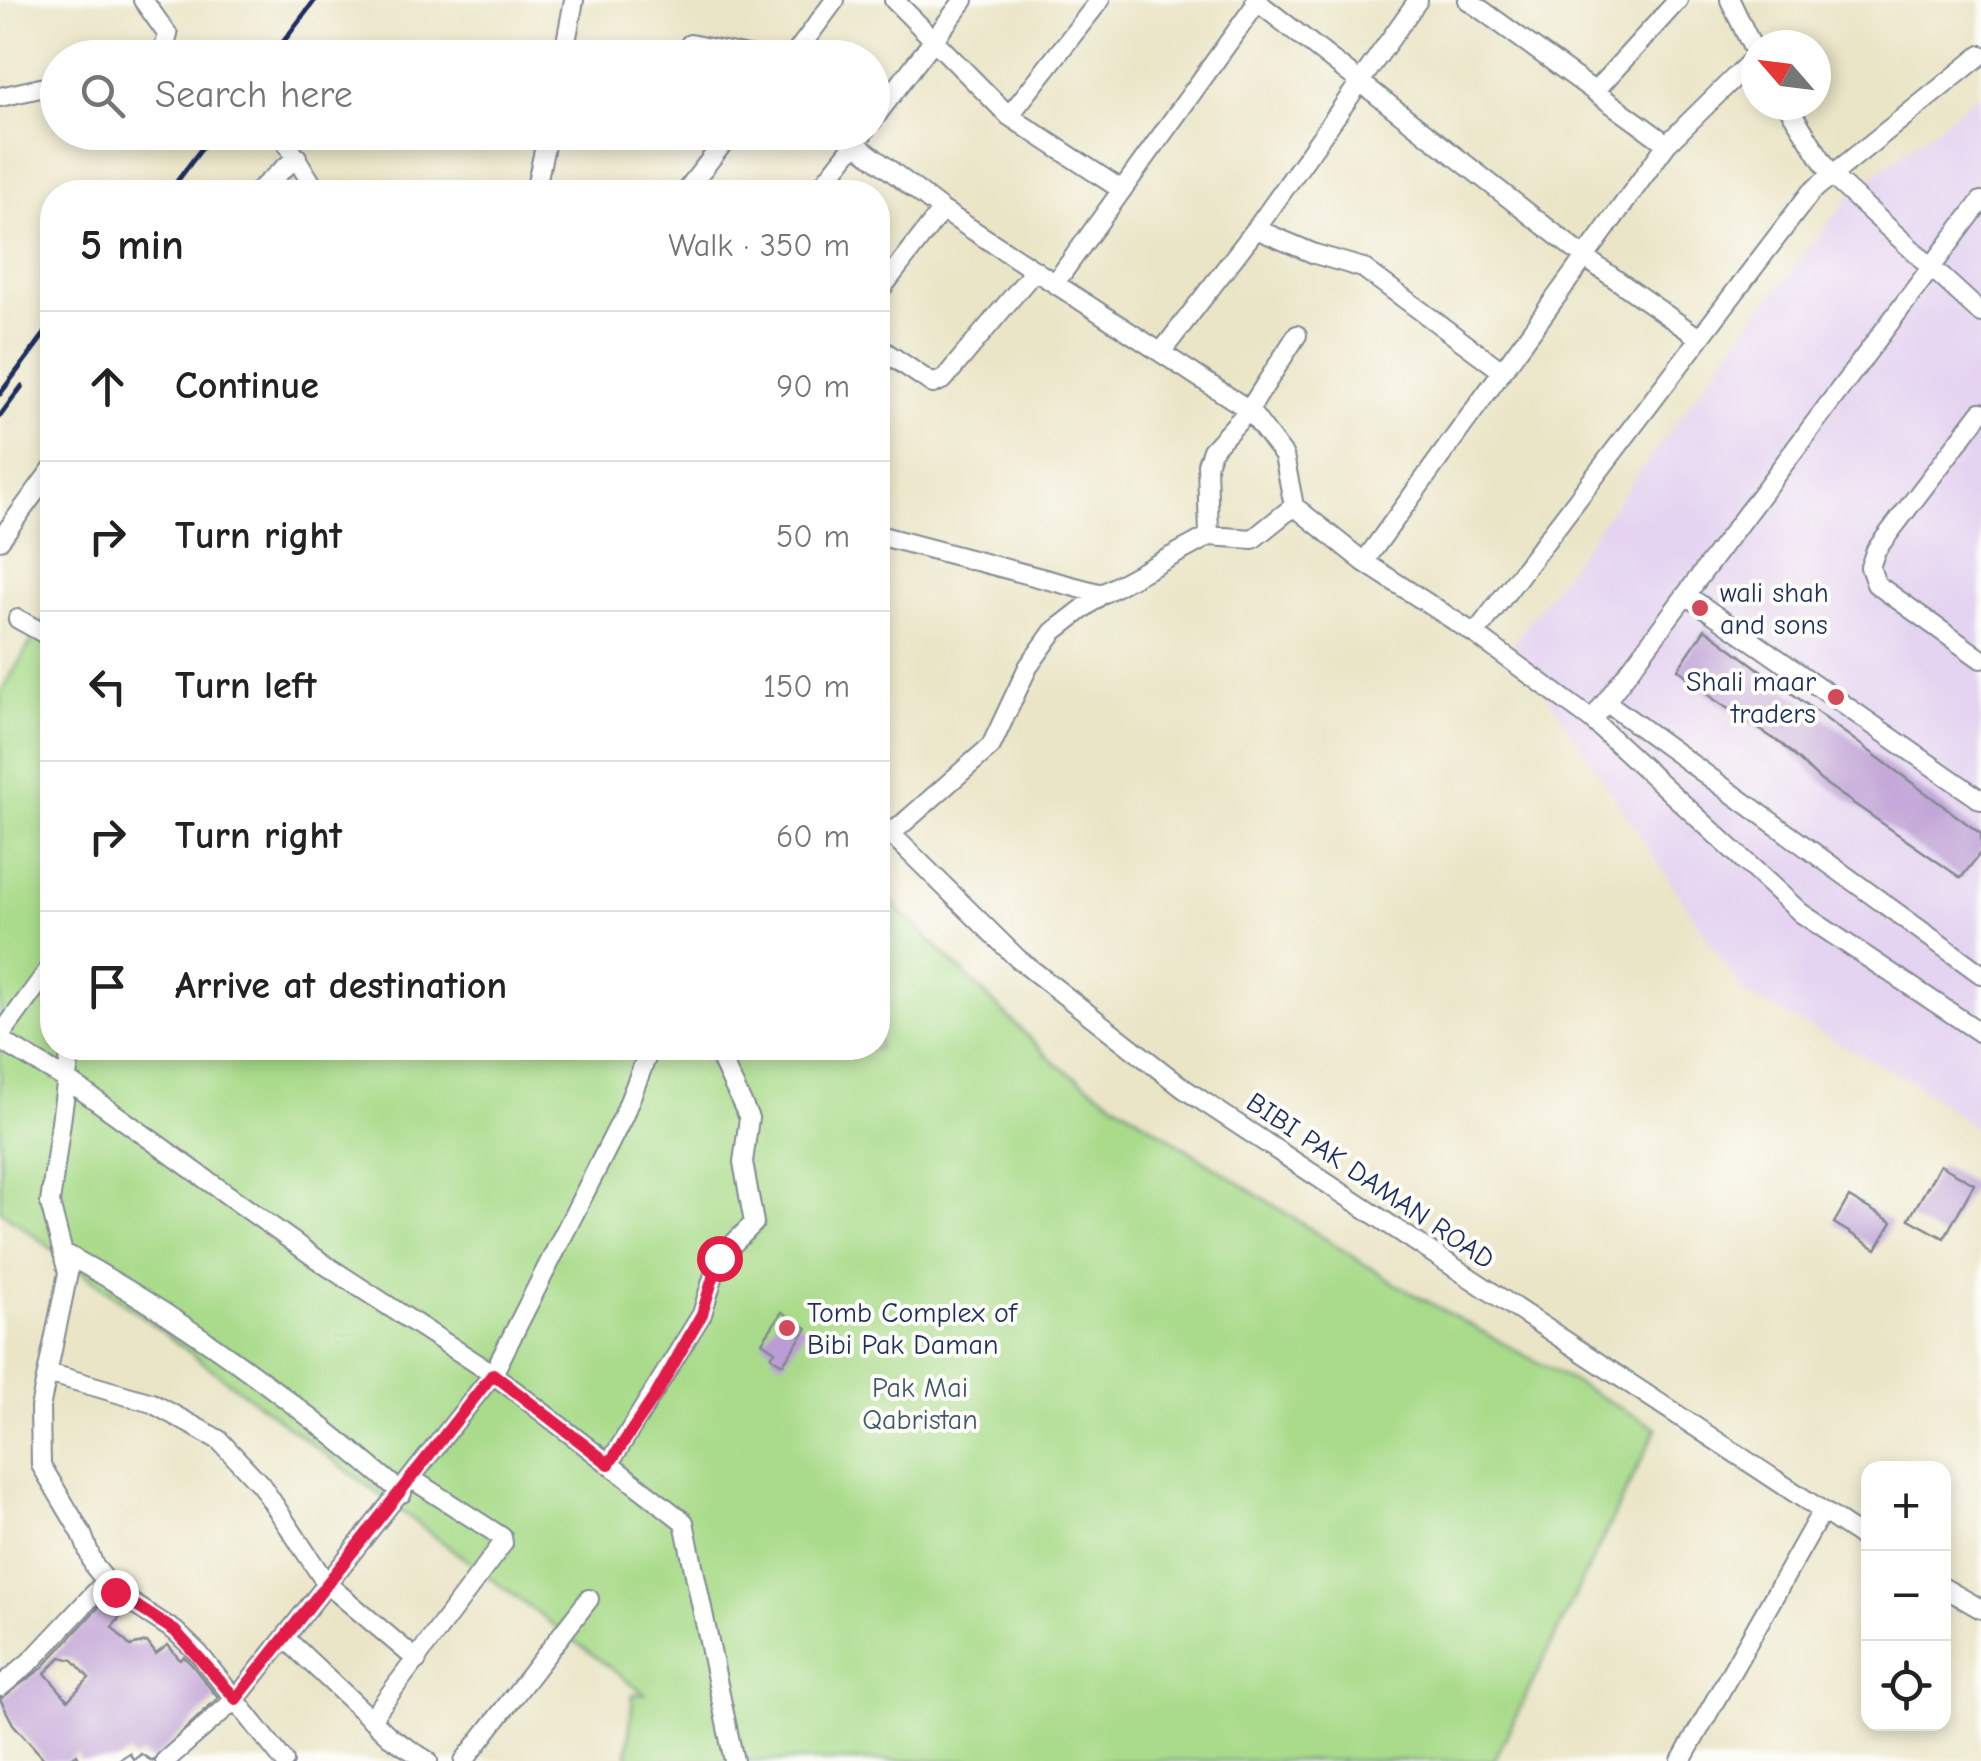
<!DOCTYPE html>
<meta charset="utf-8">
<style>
body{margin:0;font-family:"Comic Neue",sans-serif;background:#f6f6f6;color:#222}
.controls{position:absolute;right:30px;bottom:30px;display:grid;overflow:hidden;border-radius:20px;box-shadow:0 5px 15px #0003}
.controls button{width:90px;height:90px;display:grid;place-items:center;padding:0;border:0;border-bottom:2px solid #e0e0e0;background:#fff;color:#222;font:50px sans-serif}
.compass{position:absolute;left:1741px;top:30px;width:90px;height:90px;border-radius:50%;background:#fff;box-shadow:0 5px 15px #0003;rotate:298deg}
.stop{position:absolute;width:30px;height:30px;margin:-22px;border:8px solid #e11d48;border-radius:50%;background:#fff}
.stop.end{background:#e11d48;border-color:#fff;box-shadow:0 2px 10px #0008}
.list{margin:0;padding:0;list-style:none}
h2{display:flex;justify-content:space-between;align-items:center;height:130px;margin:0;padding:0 40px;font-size:42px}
h2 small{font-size:32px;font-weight:400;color:#767676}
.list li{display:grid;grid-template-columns:65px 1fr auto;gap:30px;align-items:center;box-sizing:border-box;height:150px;padding:0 40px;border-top:2px solid #e0e0e0}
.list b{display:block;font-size:38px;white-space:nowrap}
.list em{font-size:32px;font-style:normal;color:#767676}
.icon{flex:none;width:55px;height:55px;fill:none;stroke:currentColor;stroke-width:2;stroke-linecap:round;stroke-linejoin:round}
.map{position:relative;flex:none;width:1981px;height:1761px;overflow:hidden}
.search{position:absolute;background:#fff;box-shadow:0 5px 15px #0003;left:40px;top:40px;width:850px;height:110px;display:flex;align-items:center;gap:25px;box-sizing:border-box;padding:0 35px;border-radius:55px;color:#767676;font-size:38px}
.panel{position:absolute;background:#fff;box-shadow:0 5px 15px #0003;left:40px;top:180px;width:850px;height:880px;border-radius:40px}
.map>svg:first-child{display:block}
.built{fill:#e4d3f1}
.green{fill:#a9db8a;stroke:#628574;stroke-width:2.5}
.building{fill:#bc9cd4;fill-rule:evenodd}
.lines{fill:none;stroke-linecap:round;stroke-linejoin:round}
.minor-casing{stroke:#828a92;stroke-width:22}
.path{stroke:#828a92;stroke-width:4;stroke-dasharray:2.5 8;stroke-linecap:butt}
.minor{stroke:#fff;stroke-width:18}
.rail{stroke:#1b2f5e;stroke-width:5}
.route{stroke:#e11d48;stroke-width:12}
.poi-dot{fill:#d1495b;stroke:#fdfcf7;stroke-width:4}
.labels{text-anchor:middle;stroke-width:8;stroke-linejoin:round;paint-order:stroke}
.poi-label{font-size:28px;fill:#1b2f5e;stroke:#fdfcf7;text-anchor:start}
.street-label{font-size:28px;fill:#1b2f5e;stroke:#fdfcf7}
.park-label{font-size:28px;fill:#3e5a69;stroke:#fdfcf7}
</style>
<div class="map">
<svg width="1981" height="1761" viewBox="0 0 1981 1761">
<rect width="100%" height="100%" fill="#fdfcf7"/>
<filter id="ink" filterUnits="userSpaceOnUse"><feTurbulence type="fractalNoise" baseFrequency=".01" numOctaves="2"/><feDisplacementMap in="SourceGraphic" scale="20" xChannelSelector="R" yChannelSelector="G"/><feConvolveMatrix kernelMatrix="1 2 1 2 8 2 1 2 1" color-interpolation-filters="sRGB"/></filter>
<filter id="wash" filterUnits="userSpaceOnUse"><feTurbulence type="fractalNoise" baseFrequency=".0048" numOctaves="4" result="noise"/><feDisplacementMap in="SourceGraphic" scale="40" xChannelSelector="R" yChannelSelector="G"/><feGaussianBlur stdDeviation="2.25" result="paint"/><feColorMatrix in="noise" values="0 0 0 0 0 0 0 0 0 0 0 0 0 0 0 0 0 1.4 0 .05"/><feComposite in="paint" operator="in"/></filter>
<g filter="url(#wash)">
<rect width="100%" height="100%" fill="#eae5c6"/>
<!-- built -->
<path class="built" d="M1981 93V1134L1917 1084 1744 993 1513 643 1745 329 1858 187Z"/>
<!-- green -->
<path class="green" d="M52 608V1048H878V889L1056 1064 1392 1282 1657 1428 1494 1761H627L633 1695 645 1694 0 1210V693Z"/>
<g id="blocks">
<!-- building -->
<path class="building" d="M1705 629 1981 834V852L1961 878 1820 780 1783 745 1715 700 1678 669Z
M1940 1165 1974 1184 1944 1238 1909 1219Z
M1849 1197 1892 1222 1876 1249 1834 1223Z
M782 1312 807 1328 783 1364 771 1357 775 1351 762 1342Z
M105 1600 124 1612 112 1627 130 1646 147 1642 156 1654 168 1645 180 1660 184 1657 191 1664 218 1698 152 1761 141 1754 134 1760 129 1753 117 1761H81L77 1754 67 1761H46L13 1724 0 1699 41 1669ZM61 1657 73 1660 89 1678 68 1700 45 1673Z"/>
</g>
</g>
<g filter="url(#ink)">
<use href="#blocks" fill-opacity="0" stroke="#828a92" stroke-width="2.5"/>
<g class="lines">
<defs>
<path id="minor" d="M143 0 168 35 161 58
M894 0 1009 116 1122 190
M1255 0 1587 259 1699 338
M1468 0 1667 144
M1730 0 1756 55
M690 44 758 58
M563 58 574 0
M792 58 835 0
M1595 91 1678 0
M0 97 58 84
M1787 105 1832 176 1981 313
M1009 116 1100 0
M872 121 964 0
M280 132 317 192
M856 144 942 210 1249 410 1284 456 1294 506 1364 562 1475 634 1592 720 1801 913 1981 1033
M257 192 297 157
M535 192 548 132
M685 192 732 132
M817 192 864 132
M1256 229 1315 254 1363 268 1502 371
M1055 283 1259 0
M878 293 942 210
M878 347 933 384 944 379 1035 270
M1162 351 1256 229 1418 0
M1981 412 1876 550 1870 567 1876 584 1981 659
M878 535 1102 594
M1209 536 1207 464 1212 450 1249 410 1297 335
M0 540 52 469
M1364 562 1667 144 1756 56
M1689 597 1981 800
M18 619 52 638
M1475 634 1811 192 1981 55
M1606 702 1981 974
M1592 720 1981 201
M878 821 1018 959 1183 1088 1868 1541
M891 834 991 746 1028 667 1053 632 1102 594 1209 536 1253 539 1294 506
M0 1036 52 965
M0 1040 69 1081 324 1264 493 1374 684 1522 734 1761
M71 1048 50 1203 68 1273 40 1408 41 1465 82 1534 94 1566 115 1592 175 1631 199 1654 284 1761
M64 1253C187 1320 295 1402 402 1493
M48 1373 152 1403 219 1440 261 1485 326 1583 417 1660
M609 1464 702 1314 719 1258 754 1223 743 1162 749 1118 716 1048
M1944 1588 1981 1609
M285 1638 390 1737 428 1761
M0 1687 32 1660 106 1581
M371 1719 503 1543 502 1537 412 1479
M165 1761 236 1699 493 1374 623 1117 650 1048
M464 1761 589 1599
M1681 1761 1822 1511"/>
</defs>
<!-- minor casing -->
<use href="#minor" class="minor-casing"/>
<!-- path -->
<path class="path" d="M183 47 196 58"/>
<!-- minor -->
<use href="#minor" class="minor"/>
<!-- rail -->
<path class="rail" d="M271 58 315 0
M169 192 214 132
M0 394 52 324
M0 416 22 386"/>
</g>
</g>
<g class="lines" filter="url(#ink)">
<!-- route -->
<path class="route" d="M115 1592 175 1631 236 1699 493 1374 609 1464 657 1393 702 1314 719 1258"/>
</g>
<!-- markers -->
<g class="poi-dot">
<circle cx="1700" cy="608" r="10"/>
<circle cx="1836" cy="697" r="10"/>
<circle cx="787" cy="1328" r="10"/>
</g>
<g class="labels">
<!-- poi labels -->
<g class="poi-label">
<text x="1720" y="602">wali shah<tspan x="1720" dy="32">and sons</tspan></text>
<text x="1816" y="691" text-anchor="end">Shali maar<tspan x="1816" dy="32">traders</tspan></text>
<text x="807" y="1322">Tomb Complex of<tspan x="807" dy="32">Bibi Pak Daman</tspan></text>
</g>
<!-- street labels -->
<g class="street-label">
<text transform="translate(1371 1180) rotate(34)" y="10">BIBI PAK DAMAN ROAD</text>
</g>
<!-- park labels -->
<g class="park-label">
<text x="920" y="1397">Pak Mai<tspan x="920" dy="32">Qabristan</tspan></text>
</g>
</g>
</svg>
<div class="controls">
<button>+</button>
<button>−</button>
<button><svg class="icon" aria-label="locate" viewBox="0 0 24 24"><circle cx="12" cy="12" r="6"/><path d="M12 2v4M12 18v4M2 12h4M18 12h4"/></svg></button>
</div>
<svg class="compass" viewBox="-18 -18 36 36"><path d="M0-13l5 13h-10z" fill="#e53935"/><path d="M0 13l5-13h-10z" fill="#767676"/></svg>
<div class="stop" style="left:719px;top:1258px"></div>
<div class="stop end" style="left:115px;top:1592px"></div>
<div class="search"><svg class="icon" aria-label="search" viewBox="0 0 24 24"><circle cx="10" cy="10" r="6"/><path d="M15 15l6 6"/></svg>Search here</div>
<section class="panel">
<h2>5 min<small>Walk · 350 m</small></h2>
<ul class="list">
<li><svg class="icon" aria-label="ahead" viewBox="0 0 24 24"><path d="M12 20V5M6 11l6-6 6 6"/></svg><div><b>Continue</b></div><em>90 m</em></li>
<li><svg class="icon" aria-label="right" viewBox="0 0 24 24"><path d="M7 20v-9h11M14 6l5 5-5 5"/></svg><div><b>Turn right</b></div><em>50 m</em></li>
<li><svg class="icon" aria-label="left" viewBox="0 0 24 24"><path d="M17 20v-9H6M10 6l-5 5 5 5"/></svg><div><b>Turn left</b></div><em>150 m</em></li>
<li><svg class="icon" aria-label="right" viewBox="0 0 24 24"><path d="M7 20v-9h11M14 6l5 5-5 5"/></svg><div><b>Turn right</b></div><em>60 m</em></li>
<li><svg class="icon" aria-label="arrive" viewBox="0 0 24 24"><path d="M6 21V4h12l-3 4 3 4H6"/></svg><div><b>Arrive at destination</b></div></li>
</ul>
</section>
</div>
